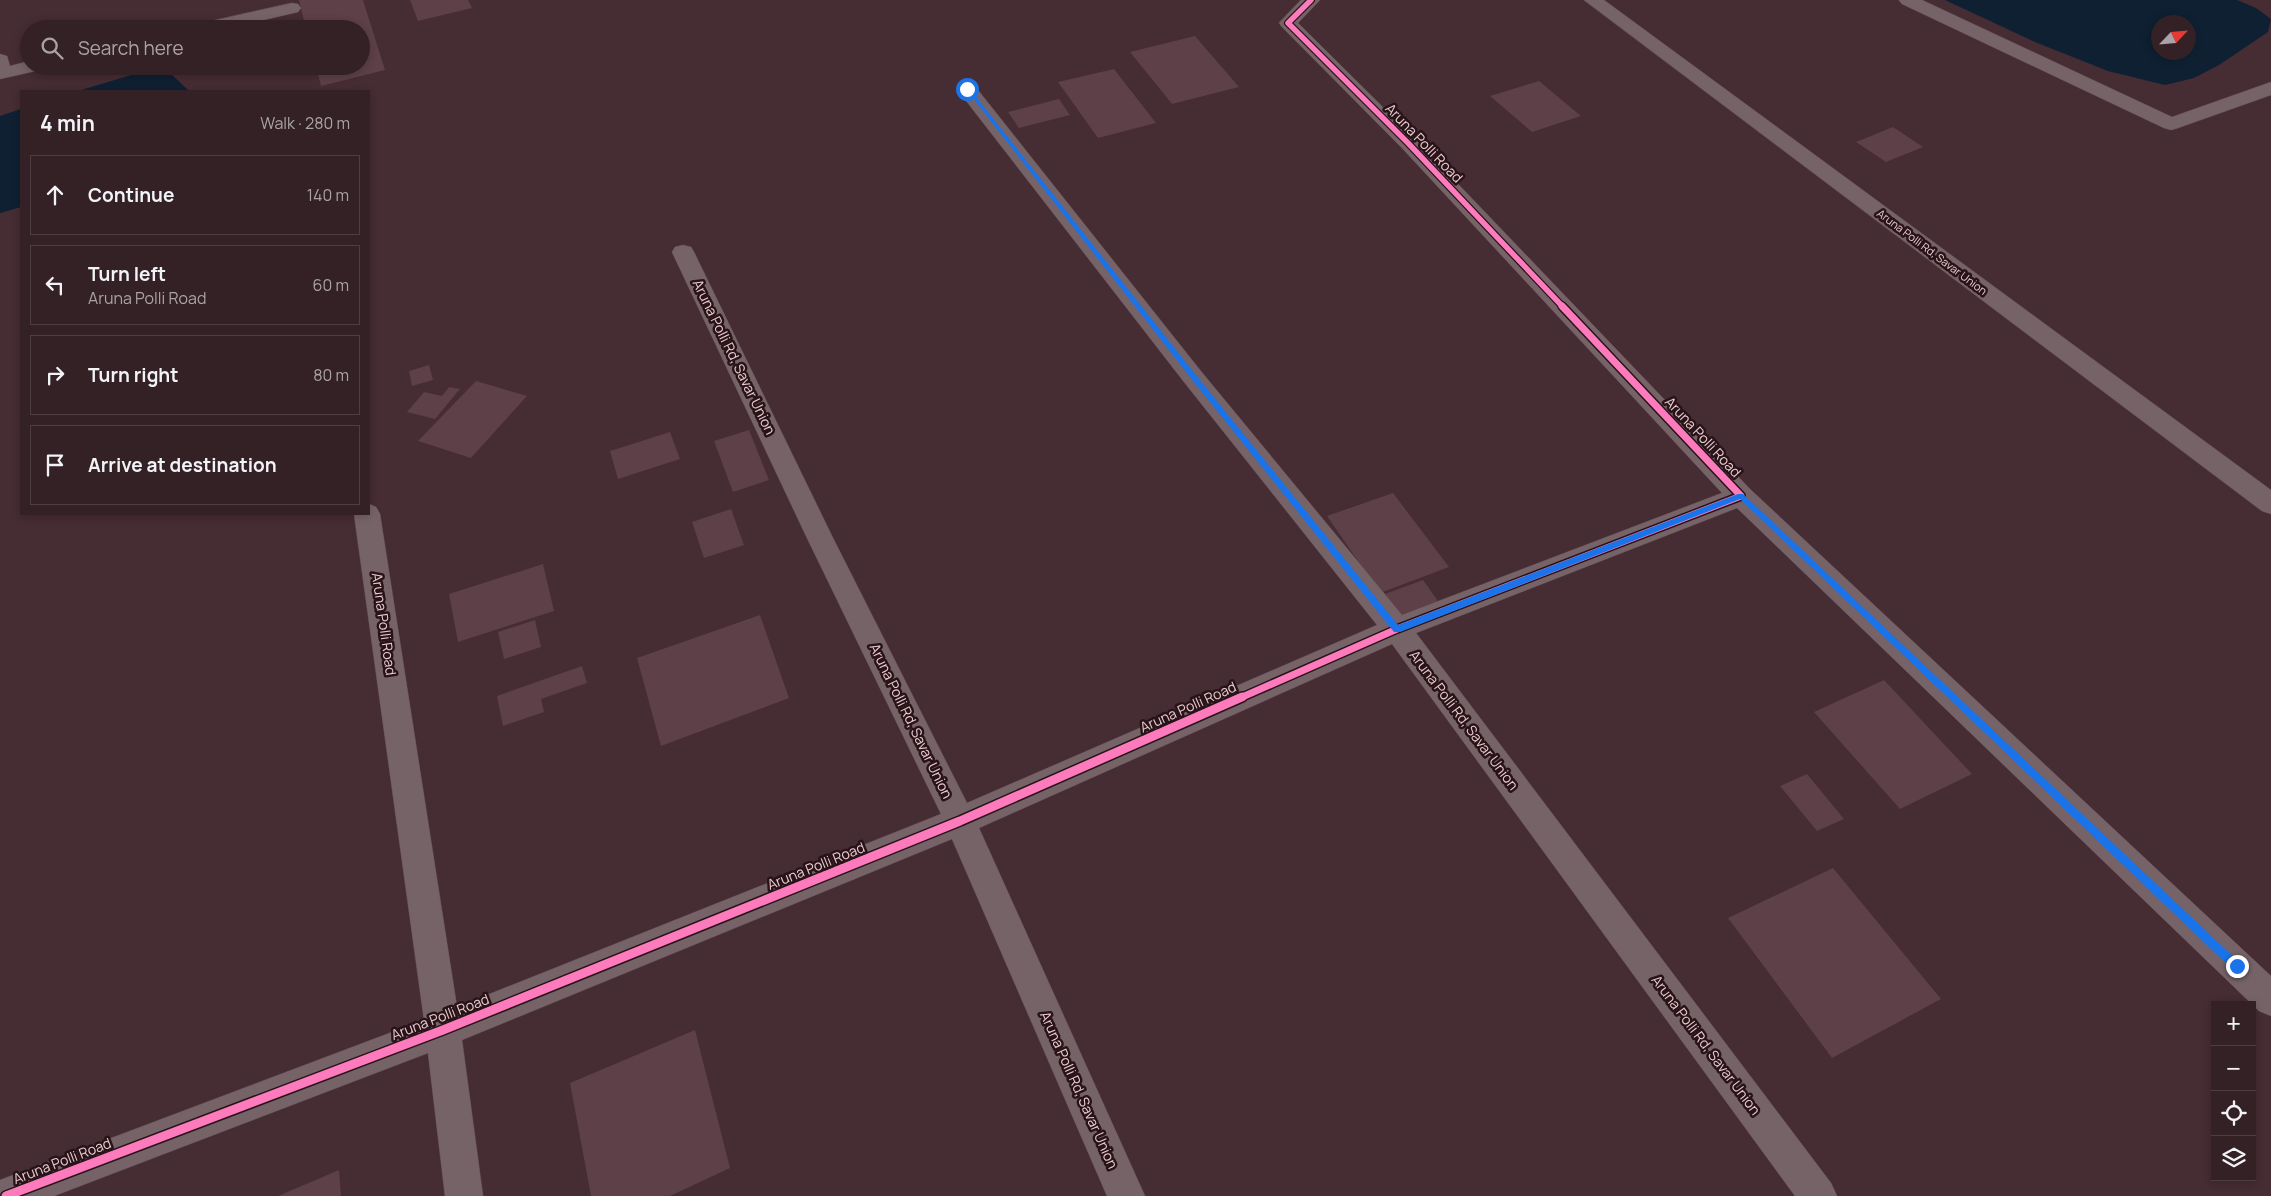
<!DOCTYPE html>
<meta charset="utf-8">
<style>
body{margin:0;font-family:Manrope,sans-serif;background:#3c292e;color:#f1f3f6}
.controls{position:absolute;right:15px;bottom:15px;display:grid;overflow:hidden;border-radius:0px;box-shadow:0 2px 8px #0003}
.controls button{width:45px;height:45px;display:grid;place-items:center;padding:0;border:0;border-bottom:1px solid #4e3e43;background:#342126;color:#f1f3f6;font:25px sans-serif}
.compass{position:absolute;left:2151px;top:15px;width:45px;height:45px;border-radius:50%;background:#342126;box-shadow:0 2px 8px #0003;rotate:64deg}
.stop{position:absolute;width:15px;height:15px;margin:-11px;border:4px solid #1a73e8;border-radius:50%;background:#fff}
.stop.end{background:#1a73e8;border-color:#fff;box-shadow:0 1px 5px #0008}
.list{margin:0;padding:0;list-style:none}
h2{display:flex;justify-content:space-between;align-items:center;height:65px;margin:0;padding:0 20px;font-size:21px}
h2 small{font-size:16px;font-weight:400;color:#a9a3a7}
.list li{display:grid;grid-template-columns:32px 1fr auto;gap:15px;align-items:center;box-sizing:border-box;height:80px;margin:0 10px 10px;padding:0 10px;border:1px solid #4e3e43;border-radius:0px}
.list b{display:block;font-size:19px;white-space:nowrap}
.list p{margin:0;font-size:16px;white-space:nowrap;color:#a9a3a7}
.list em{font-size:16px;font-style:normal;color:#a9a3a7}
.icon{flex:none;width:28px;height:28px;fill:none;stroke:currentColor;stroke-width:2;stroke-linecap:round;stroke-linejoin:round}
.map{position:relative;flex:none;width:2271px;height:1196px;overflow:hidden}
.search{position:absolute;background:#342126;box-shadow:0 2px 8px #0003;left:20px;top:20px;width:350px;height:55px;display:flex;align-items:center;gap:12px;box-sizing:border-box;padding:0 18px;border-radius:28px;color:#a9a3a7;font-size:19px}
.panel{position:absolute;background:#342126;box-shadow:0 2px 8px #0003;left:20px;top:90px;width:350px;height:425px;border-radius:0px}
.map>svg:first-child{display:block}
.water{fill:#0e2032;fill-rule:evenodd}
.building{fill:#5d4048}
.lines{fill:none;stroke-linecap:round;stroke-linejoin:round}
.minor-casing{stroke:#60494f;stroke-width:1}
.minor{fill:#766368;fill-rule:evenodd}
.cycleway-far2-casing{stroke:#281418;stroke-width:8}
.cycleway-far1-casing{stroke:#281418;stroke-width:10}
.cycleway-casing{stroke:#281418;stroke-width:12}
.cycleway-far2{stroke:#fd7abc;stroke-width:5.5}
.cycleway-far1{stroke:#fd7abc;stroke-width:7}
.cycleway{stroke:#fd7abc;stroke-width:9}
.route{fill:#1a73e8}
.labels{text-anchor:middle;stroke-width:5;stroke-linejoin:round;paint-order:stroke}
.far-street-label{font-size:11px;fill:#ebccd2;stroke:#281418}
.street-label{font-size:14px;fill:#ebccd2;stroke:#281418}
</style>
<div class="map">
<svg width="2271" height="1196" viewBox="0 0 2271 1196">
<rect width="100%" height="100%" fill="#462c33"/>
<!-- water -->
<path class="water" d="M1945 0H2237L2256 8 2271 19 2268 32 2219 65 2194 78 2165 85 2108 71 2035 42ZM2158 22H2188V52H2158Z
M169 72 189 91H78L138 73Z
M21 109V207L0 213V116Z"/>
<!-- building -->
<path class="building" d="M299 0H363L385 70 321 86 316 66H361V29H306Z
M410 0H468L472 8 418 21Z
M1195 36 1239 87 1172 104 1130 52Z
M1114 69 1156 123 1098 138 1058 82Z
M1539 81 1581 116 1532 132 1490 96Z
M1059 99 1070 115 1019 128 1008 112Z
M1893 127 1923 147 1886 162 1856 142Z
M429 365 433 380 412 386 409 371Z
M476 381 527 396 471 458 418 441Z
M449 387 460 389 435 419 407 412 424 392 442 396Z
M749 430 769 480 733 492 714 441Z
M670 432 680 459 618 479 610 451Z
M1393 493 1449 567 1380 593 1327 516Z
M731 509 744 545 704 558 692 522Z
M543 564 554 611 458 642 449 594Z
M1423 580 1443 608 1404 623 1385 594Z
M760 615 789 698 661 746 637 658Z
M535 620 541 647 504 659 498 632Z
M582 666 587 683 541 699 544 712 503 726 497 696Z
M1884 680 1972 774 1900 809 1814 712Z
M1807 774 1844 819 1817 831 1780 786Z
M1833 868 1941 999 1832 1058 1728 918Z
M695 1030 730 1168 670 1196H591L570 1083Z
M339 1170 341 1196H278Z"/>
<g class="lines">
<defs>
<path id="minor" d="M1301 0H1320L1298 23 1415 139 1750 489 2271 976V1016L2259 1011 1737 508 1416 633 1831 1183 1837 1196H1795L1392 644 979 828 1145 1196H1107L952 839 462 1040 483 1196H445L428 1053 54 1196H0V1180L424 1020 354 514H369V504L376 507 380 514 457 1007 941 814 806 536 672 252 675 247 683 245 691 247 694 252 832 536 967 803 1377 625 1184 382 960 93 957 89 960 85 967 83 974 85 1200 370 1402 615 1722 493 1401 147 1282 27 1279 23Z
M1584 0H1604L2271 490V514L2262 511Z
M1899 0H1922L2172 117 2271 82V95L2178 128 2171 130 2164 128 1902 4Z
M292 3 298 4 301 8 298 12 225 29H191L194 25Z
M0 54 7 56 10 66 29 61V66H42L40 70 0 79Z"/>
</defs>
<!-- minor casing -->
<use href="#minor" class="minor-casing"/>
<!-- minor -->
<use href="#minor" class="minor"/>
<defs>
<path id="cycleway-far2" d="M1311 0 1288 23 1408 143 1563 307"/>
<path id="cycleway-far1" d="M1240 698 1397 629 1741 496 1562 306"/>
<path id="cycleway" d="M6 1196 443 1030 960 821 1242 697"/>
</defs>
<!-- cycleway-far2 casing -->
<use href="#cycleway-far2" class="cycleway-far2-casing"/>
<!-- cycleway-far1 casing -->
<use href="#cycleway-far1" class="cycleway-far1-casing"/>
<!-- cycleway casing -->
<use href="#cycleway" class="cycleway-casing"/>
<!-- cycleway-far2 -->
<use href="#cycleway-far2" class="cycleway-far2"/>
<!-- cycleway-far1 -->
<use href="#cycleway-far1" class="cycleway-far1"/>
<!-- cycleway -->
<use href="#cycleway" class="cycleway"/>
</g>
<!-- route -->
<path class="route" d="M965 88H969L1195 374 1398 625 1738 494H1743L2240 963V970H2233L1740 499 1400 632H1394L1190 377Z"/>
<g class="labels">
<!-- far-street labels -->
<g class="far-street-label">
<text transform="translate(1932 252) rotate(37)" y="4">Aruna Polli Rd, Savar Union</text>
</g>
<!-- street labels -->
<g class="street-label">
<text transform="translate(1424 143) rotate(46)" y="5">Aruna Polli Road</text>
<text transform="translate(734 357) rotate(64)" y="5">Aruna Polli Rd, Savar Union</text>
<text transform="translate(1703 437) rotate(47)" y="5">Aruna Polli Road</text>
<text transform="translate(384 624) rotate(82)" y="5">Aruna Polli Road</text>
<text transform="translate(1188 707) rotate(-24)" y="5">Aruna Polli Road</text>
<text transform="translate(1464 720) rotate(53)" y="5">Aruna Polli Rd, Savar Union</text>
<text transform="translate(911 721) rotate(64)" y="5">Aruna Polli Rd, Savar Union</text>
<text transform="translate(816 866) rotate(-22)" y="5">Aruna Polli Road</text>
<text transform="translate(440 1017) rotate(-21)" y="5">Aruna Polli Road</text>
<text transform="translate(1706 1045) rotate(53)" y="5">Aruna Polli Rd, Savar Union</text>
<text transform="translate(1079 1090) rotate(66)" y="5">Aruna Polli Rd, Savar Union</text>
<text transform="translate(62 1161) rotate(-21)" y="5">Aruna Polli Road</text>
</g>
</g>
</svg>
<div class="controls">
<button>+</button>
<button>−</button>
<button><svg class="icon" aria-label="locate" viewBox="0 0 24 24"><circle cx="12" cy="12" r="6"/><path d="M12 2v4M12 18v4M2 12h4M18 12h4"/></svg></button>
<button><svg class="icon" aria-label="layers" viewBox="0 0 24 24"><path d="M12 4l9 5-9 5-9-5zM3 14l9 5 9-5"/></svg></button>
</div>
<svg class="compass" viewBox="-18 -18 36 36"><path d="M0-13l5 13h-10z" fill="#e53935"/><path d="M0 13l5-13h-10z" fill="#a9a3a7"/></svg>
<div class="stop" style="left:967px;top:89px"></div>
<div class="stop end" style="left:2237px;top:966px"></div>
<div class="search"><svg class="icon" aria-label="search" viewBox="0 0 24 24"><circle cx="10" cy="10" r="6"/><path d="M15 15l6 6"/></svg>Search here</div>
<section class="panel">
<h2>4 min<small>Walk · 280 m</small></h2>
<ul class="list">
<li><svg class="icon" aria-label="ahead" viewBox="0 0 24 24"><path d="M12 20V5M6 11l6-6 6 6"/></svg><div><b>Continue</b></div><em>140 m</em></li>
<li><svg class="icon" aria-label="left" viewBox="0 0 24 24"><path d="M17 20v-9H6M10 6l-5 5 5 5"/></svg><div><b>Turn left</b><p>Aruna Polli Road</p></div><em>60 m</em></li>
<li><svg class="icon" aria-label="right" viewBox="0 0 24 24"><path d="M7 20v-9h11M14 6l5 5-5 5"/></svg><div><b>Turn right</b></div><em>80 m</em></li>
<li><svg class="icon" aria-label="arrive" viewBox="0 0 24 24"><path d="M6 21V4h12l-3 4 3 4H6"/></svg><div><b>Arrive at destination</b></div></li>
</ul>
</section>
</div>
